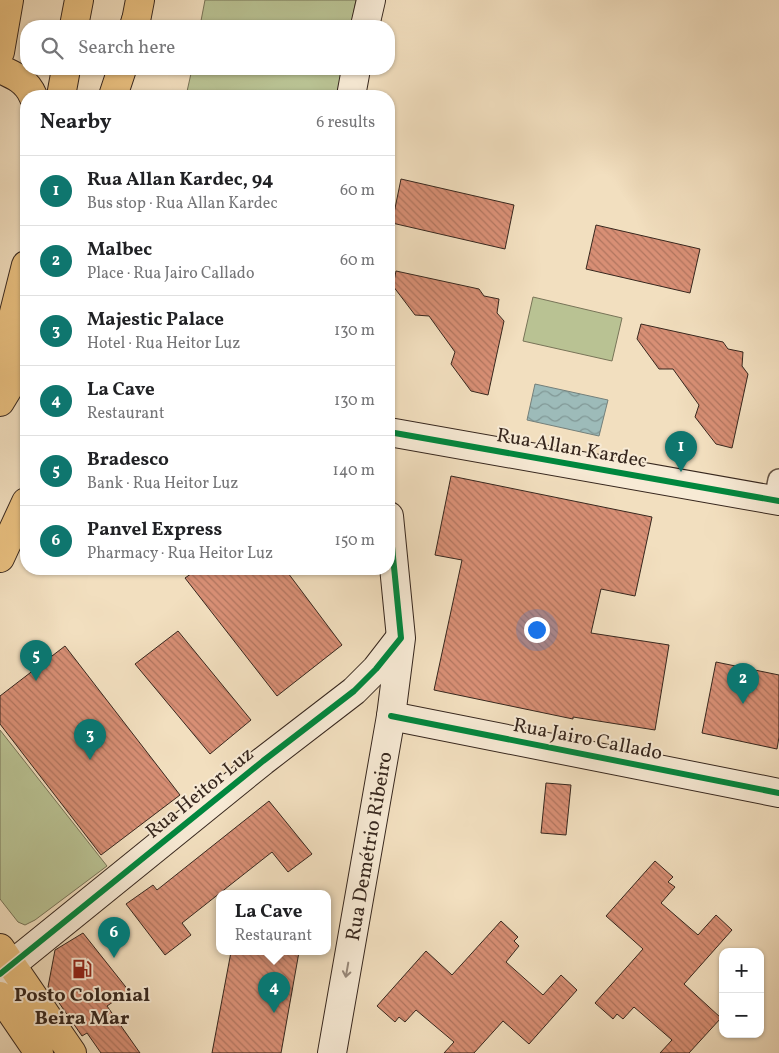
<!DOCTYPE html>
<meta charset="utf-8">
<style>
body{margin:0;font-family:Vollkorn,serif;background:#f2f2f2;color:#202124}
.controls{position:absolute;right:15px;bottom:15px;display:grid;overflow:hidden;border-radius:10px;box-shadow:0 1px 4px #0004}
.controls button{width:45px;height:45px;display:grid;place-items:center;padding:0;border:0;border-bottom:1px solid #e0e0e0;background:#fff;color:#202124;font:25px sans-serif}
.you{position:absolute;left:536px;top:629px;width:18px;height:18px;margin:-12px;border:4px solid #fff;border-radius:50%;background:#1a73e8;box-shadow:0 0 0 8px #1a73e833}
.badge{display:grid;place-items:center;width:32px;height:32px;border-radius:50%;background:#0f766e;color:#fff;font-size:16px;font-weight:700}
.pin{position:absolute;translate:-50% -41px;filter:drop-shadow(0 1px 2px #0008)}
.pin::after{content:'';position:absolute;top:26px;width:18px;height:15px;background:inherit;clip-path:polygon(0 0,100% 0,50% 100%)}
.popup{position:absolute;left:216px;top:890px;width:115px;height:65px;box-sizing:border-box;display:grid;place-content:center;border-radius:10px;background:#fff;filter:drop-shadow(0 1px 4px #0005);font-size:16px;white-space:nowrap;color:#757577}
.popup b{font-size:19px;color:#202124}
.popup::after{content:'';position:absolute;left:50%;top:100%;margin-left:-10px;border:10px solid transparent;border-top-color:#fff}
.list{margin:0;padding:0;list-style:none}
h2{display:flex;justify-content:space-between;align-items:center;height:65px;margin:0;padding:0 20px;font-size:21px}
h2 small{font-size:16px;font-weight:400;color:#757577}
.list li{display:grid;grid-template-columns:32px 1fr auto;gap:15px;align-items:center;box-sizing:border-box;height:70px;padding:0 20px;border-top:1px solid #e0e0e0}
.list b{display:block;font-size:19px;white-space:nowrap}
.list p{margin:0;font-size:16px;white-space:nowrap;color:#757577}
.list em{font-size:16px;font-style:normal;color:#757577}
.icon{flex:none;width:28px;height:28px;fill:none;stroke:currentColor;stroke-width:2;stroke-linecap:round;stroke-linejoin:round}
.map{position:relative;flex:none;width:779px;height:1053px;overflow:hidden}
.search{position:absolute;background:#fff;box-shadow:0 1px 4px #0004;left:20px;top:20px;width:375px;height:55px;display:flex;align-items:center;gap:12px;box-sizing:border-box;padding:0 18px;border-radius:20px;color:#757577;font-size:19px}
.panel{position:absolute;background:#fff;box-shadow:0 1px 4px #0004;left:20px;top:90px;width:375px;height:485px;border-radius:20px}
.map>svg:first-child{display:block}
.park{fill:#b9c293;stroke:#787458}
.water{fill:url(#water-waves);stroke:#74807b}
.building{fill:url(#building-back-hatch);stroke:#37271e}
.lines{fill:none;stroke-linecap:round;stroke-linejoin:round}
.street-casing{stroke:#665546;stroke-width:24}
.secondary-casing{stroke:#37271e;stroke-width:30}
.primary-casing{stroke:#37271e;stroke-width:30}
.highway-casing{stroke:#37271e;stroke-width:30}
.street{stroke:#f7ead5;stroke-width:21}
.secondary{stroke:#f7ead5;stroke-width:28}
.primary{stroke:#e9c080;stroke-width:28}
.highway{stroke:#e9c080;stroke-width:28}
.cycleway-casing{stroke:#f7ead5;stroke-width:9}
.cycleway{stroke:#00873e;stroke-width:6}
.oneway{stroke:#97887a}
.labels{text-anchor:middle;stroke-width:4;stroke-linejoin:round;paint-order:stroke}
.street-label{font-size:20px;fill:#37271e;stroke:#f7ead5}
.poi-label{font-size:20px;font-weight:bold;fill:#37271e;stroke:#f7ead5}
</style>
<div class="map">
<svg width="779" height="1053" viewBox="0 0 779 1053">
<defs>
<pattern id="water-waves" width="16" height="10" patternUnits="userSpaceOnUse" patternTransform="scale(1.25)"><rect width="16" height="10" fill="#9dbbb9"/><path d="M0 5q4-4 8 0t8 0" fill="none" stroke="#819896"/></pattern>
<pattern id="building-back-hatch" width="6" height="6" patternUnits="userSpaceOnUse" patternTransform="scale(1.25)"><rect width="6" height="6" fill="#d88f75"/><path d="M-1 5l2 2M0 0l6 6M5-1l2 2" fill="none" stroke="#b0755f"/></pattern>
</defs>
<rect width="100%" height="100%" fill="#f2dfbf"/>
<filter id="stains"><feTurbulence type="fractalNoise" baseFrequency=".004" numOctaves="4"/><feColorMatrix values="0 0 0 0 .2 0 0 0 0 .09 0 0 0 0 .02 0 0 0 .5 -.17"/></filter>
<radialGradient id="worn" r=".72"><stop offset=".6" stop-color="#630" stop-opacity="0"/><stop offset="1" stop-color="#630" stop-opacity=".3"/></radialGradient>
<!-- park -->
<path class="park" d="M205 0H356L351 26H200Z
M192 69H343L338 96H186Z
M533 297 622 318 612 361 523 341Z
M0 730 107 866 35 920 25 925 18 922 0 899Z"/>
<!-- water -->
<path class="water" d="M535 384 608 400 599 436 527 420Z"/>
<!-- building -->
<path class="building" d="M401 179 514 205 505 249 392 223Z
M596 225 700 249 690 293 586 269Z
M396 271 479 289 484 296 499 299 497 313 504 321 488 395 471 391 451 364 455 352 429 316 415 315 393 286Z
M641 324 723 342 728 349 743 352 742 366 748 374 732 448 716 444 695 417 699 405 673 369H659L637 339Z
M451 476 652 517 635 596 601 589 591 633 669 645 655 730 573 717V719L434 690 462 560 435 555Z
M198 569H285L342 645 277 696 185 578Z
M178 631 251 720 210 754 135 664Z
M65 646 180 795 101 855 0 724V696Z
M716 662 779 675V737L777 749 702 733Z
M546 783 571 785 566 835 541 833Z
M269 801 312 854 288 872 272 852 182 923 191 935 165 955 126 904 153 885 157 890Z
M655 861 673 877 668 882 675 887 661 903 698 935 716 915 732 930 684 984 721 1018 689 1053H660L672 1040 634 1007 623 1019 617 1014 613 1019 595 1003 643 949 606 916Z
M501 921 518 937 514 941 519 946 506 962 543 995 561 975 577 990 529 1044 503 1021 474 1053H444L454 1042 416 1010 405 1022 399 1017 395 1022 377 1006 426 951 452 975Z
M83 933 129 991 107 1006 140 1053H101L87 1033 82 1036 48 987 55 950Z
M231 952H299L281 1053H212Z"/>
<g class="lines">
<defs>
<path id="street" d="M775 500 779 480"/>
<g id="secondary">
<path d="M365 26 371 0"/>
<path d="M351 96 356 69"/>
<path d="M389 432 779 501"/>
<path d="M391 716 779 793"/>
<path d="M0 974 263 761 354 691 376 669 400 638"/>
<path id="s1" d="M332 1053 391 716 401 638 389 516"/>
</g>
<path id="primary" d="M135 26 140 0
M0 558 26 502
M0 948 72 1053
M0 996 39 1053"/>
<path id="highway" d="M74 26 79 0
M134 26 136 20
M0 52 9 0
M0 69C14 75 27 81 33 96
M61 96 66 69
M113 96 122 69
M0 368 26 265
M0 402 26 359"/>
</defs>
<!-- street casing -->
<use href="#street" class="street-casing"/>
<!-- secondary casing -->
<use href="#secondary" class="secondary-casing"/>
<!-- primary casing -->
<use href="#primary" class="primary-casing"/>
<!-- highway casing -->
<use href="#highway" class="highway-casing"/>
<!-- street -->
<use href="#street" class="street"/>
<!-- secondary -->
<use href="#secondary" class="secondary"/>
<!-- primary -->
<use href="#primary" class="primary"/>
<!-- highway -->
<use href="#highway" class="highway"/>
<defs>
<path id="cycleway" d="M389 432 779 501
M391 716 779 793
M0 974 263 761 354 691 376 669 401 638 389 516"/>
</defs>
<!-- cycleway casing -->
<use href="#cycleway" class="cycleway-casing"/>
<!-- cycleway -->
<use href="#cycleway" class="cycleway"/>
</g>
<!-- one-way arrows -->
<defs><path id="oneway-shaft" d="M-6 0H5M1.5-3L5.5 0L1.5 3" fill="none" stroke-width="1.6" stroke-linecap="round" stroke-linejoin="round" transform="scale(1.25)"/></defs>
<use class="oneway" href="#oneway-shaft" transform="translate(347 970) rotate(100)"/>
<!-- icons -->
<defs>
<symbol id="fuel-bare" viewBox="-9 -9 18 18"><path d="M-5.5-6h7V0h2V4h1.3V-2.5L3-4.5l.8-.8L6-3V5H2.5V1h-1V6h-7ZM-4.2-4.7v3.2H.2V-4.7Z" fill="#8f2418" stroke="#f7ead5" stroke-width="2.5" paint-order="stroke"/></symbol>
</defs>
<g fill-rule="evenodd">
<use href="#fuel-bare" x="68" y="955" width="28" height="28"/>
</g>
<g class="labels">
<!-- street labels -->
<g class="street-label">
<text transform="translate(572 447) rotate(10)" y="7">Rua Allan Kardec</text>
<text transform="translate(588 738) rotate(11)" y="7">Rua Jairo Callado</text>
<text transform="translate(199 792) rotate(-39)" y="7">Rua Heitor Luz</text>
<text dy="7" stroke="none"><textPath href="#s1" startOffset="210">Rua Demétrio Ribeiro</textPath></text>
</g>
<!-- poi labels -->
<g class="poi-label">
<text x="82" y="1001">Posto Colonial<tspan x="82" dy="23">Beira Mar</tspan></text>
</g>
</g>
<rect width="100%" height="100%" filter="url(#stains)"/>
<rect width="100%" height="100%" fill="url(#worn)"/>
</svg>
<div class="controls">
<button>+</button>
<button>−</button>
</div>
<div class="you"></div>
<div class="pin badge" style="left:681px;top:472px">1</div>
<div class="pin badge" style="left:743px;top:704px">2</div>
<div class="pin badge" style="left:90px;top:760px">3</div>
<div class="pin badge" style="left:274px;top:1013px">4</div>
<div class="popup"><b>La Cave</b>Restaurant</div>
<div class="pin badge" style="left:36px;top:681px">5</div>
<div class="pin badge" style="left:114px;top:958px">6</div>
<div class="search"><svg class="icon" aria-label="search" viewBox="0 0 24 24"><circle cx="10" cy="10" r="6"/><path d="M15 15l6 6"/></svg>Search here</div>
<section class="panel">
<h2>Nearby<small>6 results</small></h2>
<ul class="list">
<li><span class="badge">1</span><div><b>Rua Allan Kardec, 94</b><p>Bus stop · Rua Allan Kardec</p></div><em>60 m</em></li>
<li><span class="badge">2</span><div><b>Malbec</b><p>Place · Rua Jairo Callado</p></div><em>60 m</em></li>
<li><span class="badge">3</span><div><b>Majestic Palace</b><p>Hotel · Rua Heitor Luz</p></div><em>130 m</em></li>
<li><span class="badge">4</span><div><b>La Cave</b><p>Restaurant</p></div><em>130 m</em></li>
<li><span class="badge">5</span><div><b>Bradesco</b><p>Bank · Rua Heitor Luz</p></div><em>140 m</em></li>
<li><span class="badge">6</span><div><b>Panvel Express</b><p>Pharmacy · Rua Heitor Luz</p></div><em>150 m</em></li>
</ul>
</section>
</div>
